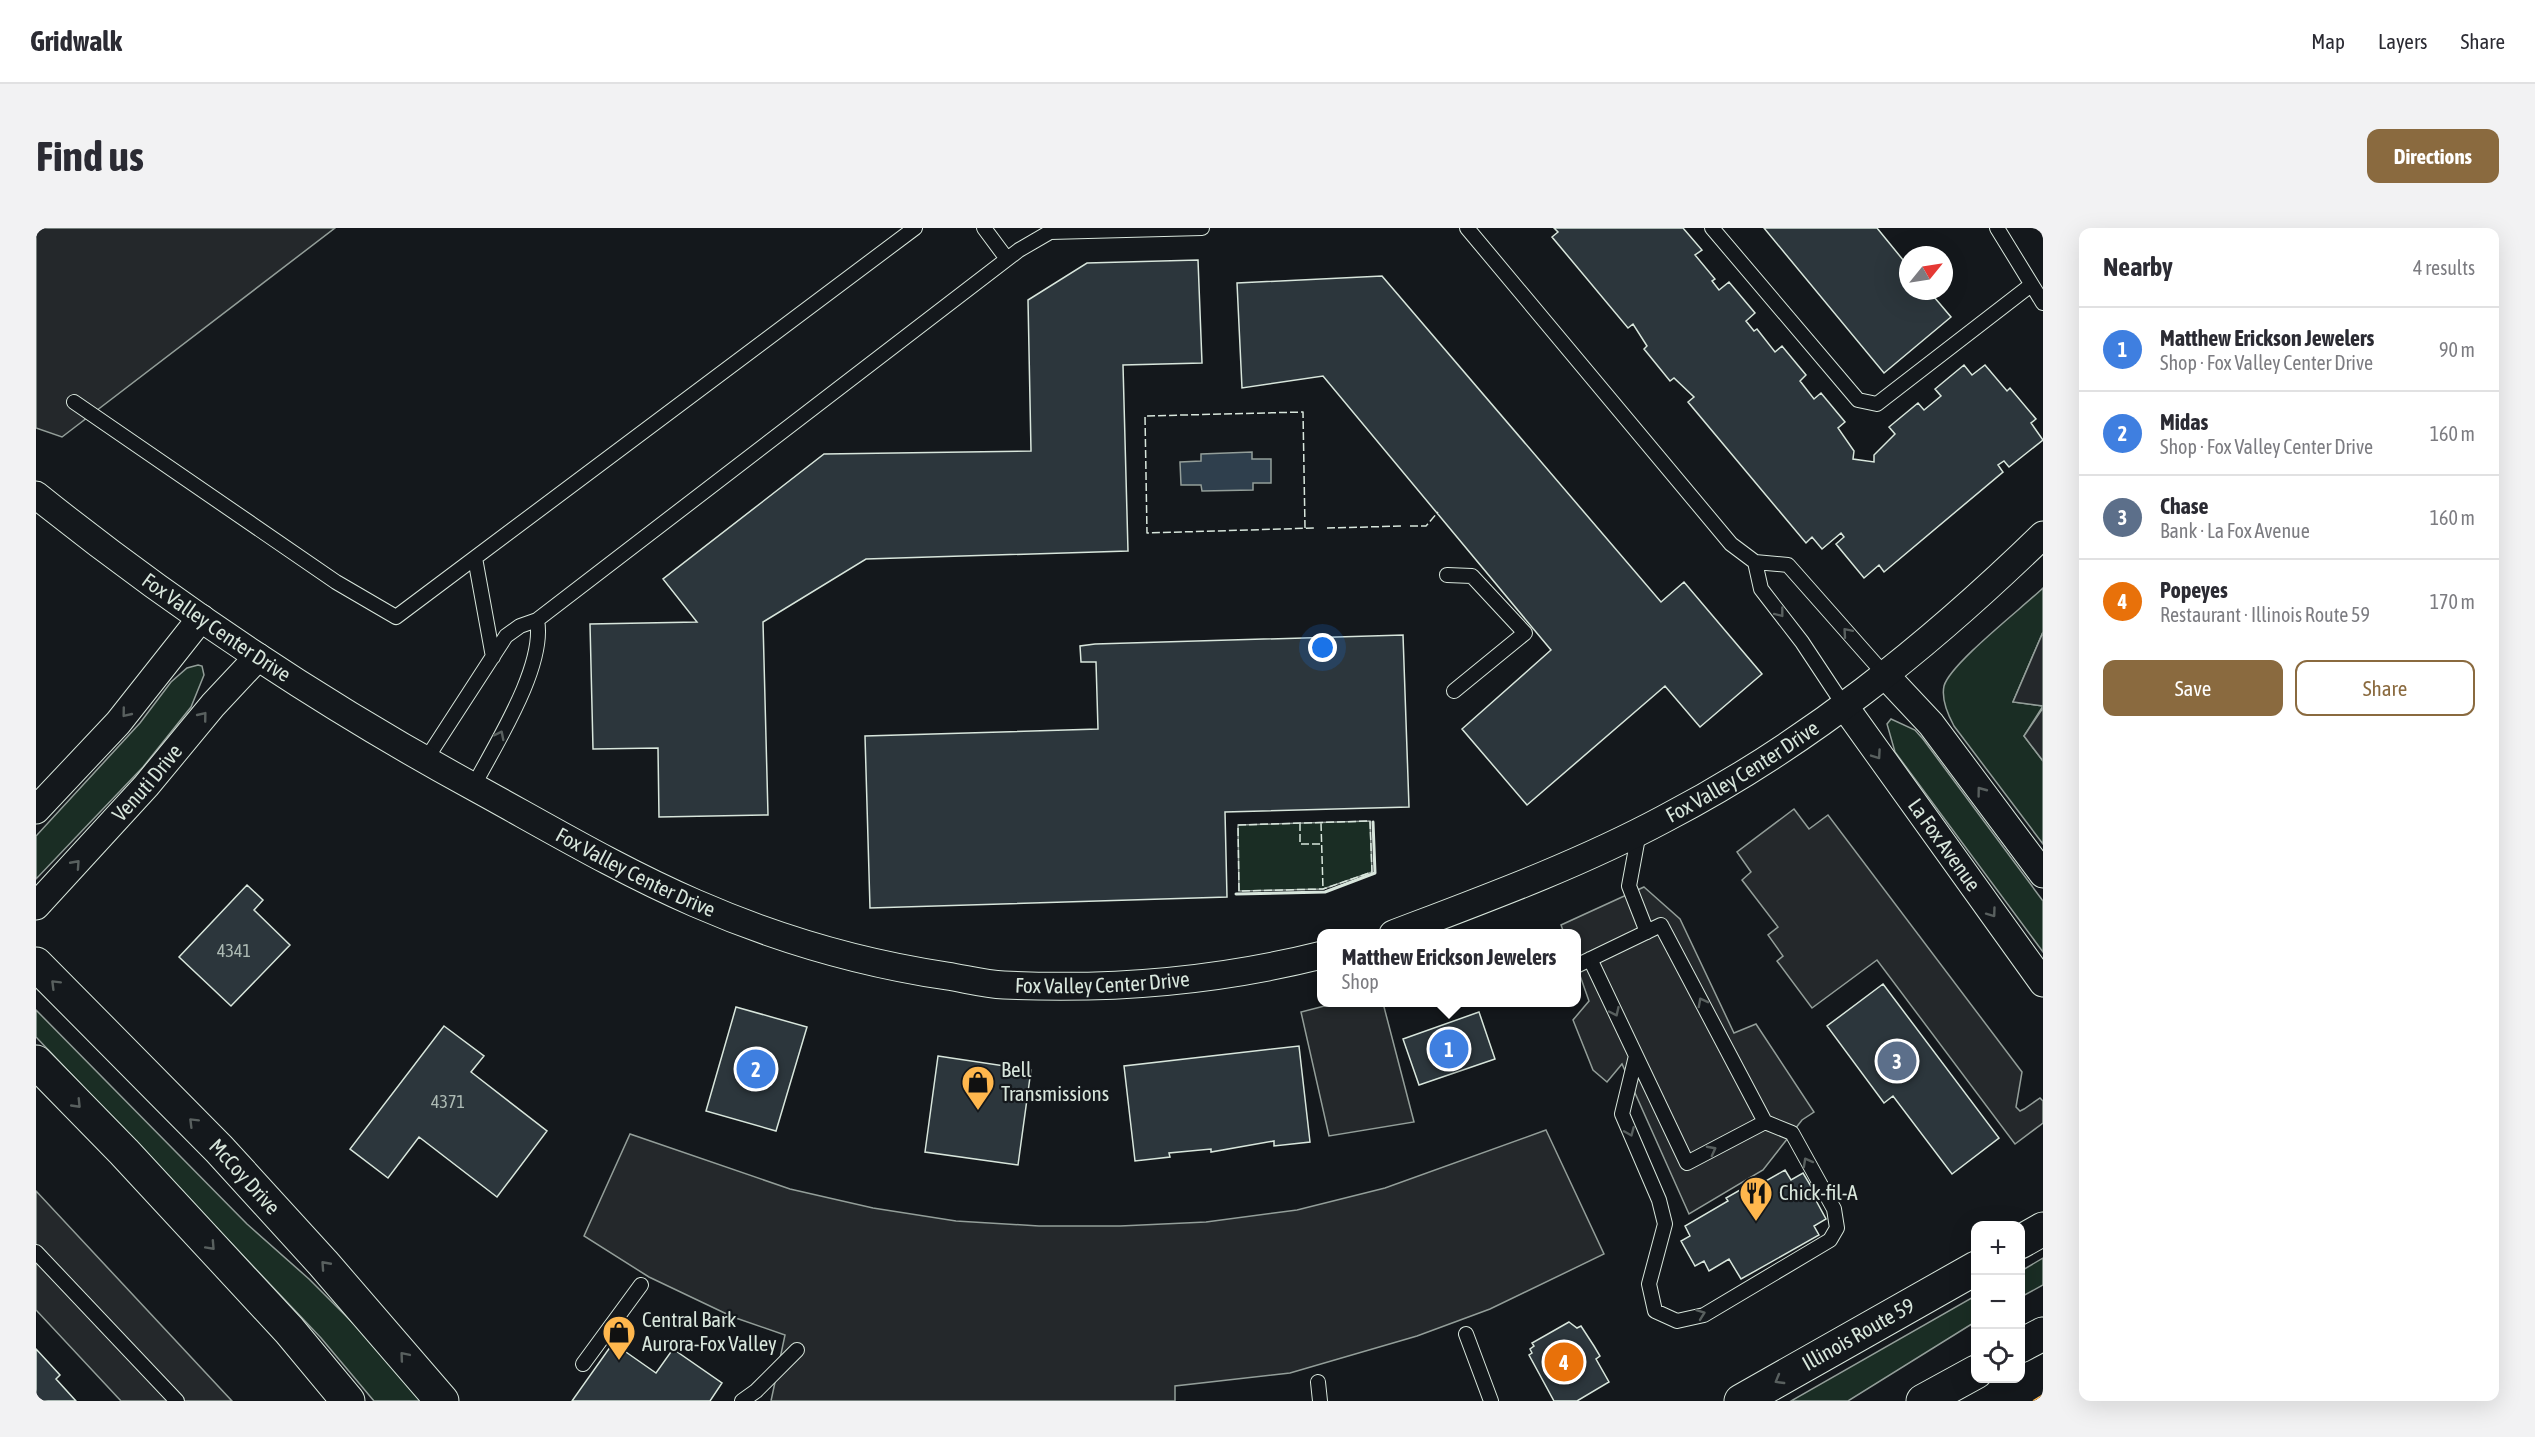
<!DOCTYPE html>
<meta charset="utf-8">
<style>
body{margin:0;font-family:"Asap Condensed",sans-serif;background:#f2f2f3;color:#2b2b33}
.controls{position:absolute;right:18px;bottom:18px;display:grid;overflow:hidden;border-radius:12px;box-shadow:0 6px 24px #0002}
.controls button{width:54px;height:54px;display:grid;place-items:center;padding:0;border:0;border-bottom:2px solid #e1e1e2;background:#fff;color:#2b2b33;font:30px sans-serif}
.compass{position:absolute;left:1863px;top:18px;width:54px;height:54px;border-radius:50%;background:#fff;box-shadow:0 6px 24px #0002;rotate:60deg}
.you{position:absolute;left:1287px;top:420px;width:21px;height:21px;margin:-15px;border:4px solid #fff;border-radius:50%;background:#1a73e8;box-shadow:0 0 0 9px #1a73e833}
.badge{display:grid;place-items:center;width:39px;height:39px;border-radius:50%;background:#8a6a3f;color:#fff;font-size:20px;font-weight:700}
.pin{position:absolute;translate:-50% -50%;border:3px solid #fff;box-shadow:0 2px 6px #0006}
.popup{position:absolute;left:1281px;top:701px;width:264px;height:78px;box-sizing:border-box;display:grid;place-content:center;border-radius:12px;background:#fff;filter:drop-shadow(0 2px 4px #0005);font-size:20px;white-space:nowrap;color:#7c7c81}
.popup b{font-size:22px;color:#2b2b33}
.popup::after{content:'';position:absolute;left:50%;top:100%;margin-left:-12px;border:12px solid transparent;border-top-color:#fff}
.list{margin:0;padding:0;list-style:none}
h2{display:flex;justify-content:space-between;align-items:center;height:78px;margin:0;padding:0 24px;font-size:26px}
h2 small{font-size:20px;font-weight:400;color:#7c7c81}
.list li{display:grid;grid-template-columns:39px 1fr auto;gap:18px;align-items:center;box-sizing:border-box;height:84px;padding:0 24px;border-top:2px solid #e1e1e2}
.list b{display:block;font-size:22px;white-space:nowrap}
.list p{margin:0;font-size:20px;white-space:nowrap;color:#7c7c81}
.list em{font-size:20px;font-style:normal;color:#7c7c81}
.actions{display:flex;gap:12px;padding:18px 24px}
.actions a{flex:1;padding:14px 0;border:2px solid #8a6a3f;border-radius:12px;text-align:center;font-size:21px;color:#8a6a3f}
.actions .main{background:#8a6a3f;color:#fff}
.icon{flex:none;width:33px;height:33px;fill:none;stroke:currentColor;stroke-width:2;stroke-linecap:round;stroke-linejoin:round}
.map{position:relative;flex:none;width:2007px;height:1173px;overflow:hidden;border-radius:12px}
header{display:flex;align-items:center;gap:36px;box-sizing:border-box;height:84px;padding:0 30px;background:#fff;border-bottom:2px solid #e1e1e2}
header strong{font-size:28px}
nav{display:flex;gap:33px;margin-inline-start:auto;font-size:21px}
.intro{display:flex;align-items:center;justify-content:space-between;box-sizing:border-box;height:144px;padding:0 36px}
h1{margin:0;font-size:42px}
.button{padding:15px 27px;border-radius:12px;background:#8a6a3f;color:#fff;font-size:21px;font-weight:700}
main{display:flex;gap:36px;padding:0 36px}
aside{flex:1;background:#fff;border-radius:12px;box-shadow:0 6px 24px #0002}
.map>svg:first-child{display:block}
.green{fill:#1a2d24;stroke:#939e99;stroke-width:1.5}
.parking{fill:#24282b;stroke:#939e99;stroke-width:1.5}
.water{fill:#2f3f4d;stroke:#939e99;stroke-width:1.5}
.building{fill:#2c363c;stroke:#d8e6dc;stroke-width:1.5}
.lines{fill:none;stroke-linecap:round;stroke-linejoin:round}
.service-casing{stroke:#d8e6dc;stroke-width:16}
.minor-casing{stroke:#d8e6dc;stroke-width:29}
.tertiary-casing{stroke:#d8e6dc;stroke-width:35}
.primary-casing{stroke:#d8e6dc;stroke-width:35}
.service{stroke:#14181c;stroke-width:14}
.minor{stroke:#14181c;stroke-width:27}
.tertiary{stroke:#14181c;stroke-width:33}
.primary{stroke:#14181c;stroke-width:33}
.fence{stroke:#d8e6dc;stroke-width:1.5;stroke-dasharray:8 3;stroke-linecap:butt}
.wall{stroke:#d8e6dc;stroke-width:3}
.power{stroke:#ffb74d;stroke-width:1.5;stroke-dasharray:21 4.5 3 4.5;stroke-linecap:butt}
.oneway{stroke:#59605f}
.labels{text-anchor:middle;stroke-width:4.5;stroke-linejoin:round;paint-order:stroke}
.number-label{font-size:18px;fill:#adbab4}
.street-label{font-size:21px;fill:#d8e6dc;stroke:#14181c}
.poi-label{font-size:21px;fill:#d8e6dc;stroke:#14181c;text-anchor:start}
</style>
<header>
<strong>Gridwalk</strong>
<nav><a>Map</a><a>Layers</a><a>Share</a></nav>
</header>
<div class="intro"><h1>Find us</h1><a class="button">Directions</a></div>
<main>
<div class="map">
<svg width="2007" height="1173" viewBox="0 0 2007 1173">
<rect width="100%" height="100%" fill="#14181c"/>
<!-- green -->
<path class="green" d="M2007 360V404L1977 474 2007 478 1988 508 2007 533V616L1918 498C1912 487 1905 472 1908 458 1914 436 1986 380 2007 360Z
M162 437 166 438 168 447 155 479 107 539 0 651V608L104 495 135 454 151 440Z
M1855 491 1879 502 1887 511 2007 673V724L1859 524 1851 496Z
M1334 593 1336 644 1287 661 1203 663 1202 597Z
M0 782 211 996 273 1051 322 1100 385 1173H338L285 1110 0 809Z
M2007 1030V1057L1985 1069V1043Z
M1939 1068V1094L1812 1173H1755Z"/>
<!-- parking -->
<path class="parking" d="M0 0H299L26 209 0 200Z
M2007 404V478L1977 474Z
M2007 480V533L1988 508Z
M1758 581 1773 601 1792 587 1986 844 1980 879 1984 883 1988 881 2004 870 2007 873V895L1979 916 1841 732 1776 780 1741 733 1747 728 1732 707 1742 699 1706 652 1715 644 1701 624Z
M1608 659 1644 691 1698 805 1720 796 1778 884 1766 892 1727 942 1653 986 1586 836 1571 854 1557 842 1537 792 1553 773 1541 739 1540 706 1528 705 1525 697Z
M1300 775H1347L1378 894 1293 908 1265 784Z
M1510 902 1568 1026 1454 1081 1381 1108 1254 1145 1139 1158V1173H735L749 1107 697 1089 613 1049 548 1008 594 906 754 961 837 980 920 993 1003 998H1084L1170 994 1261 982 1349 960Z
M0 963 196 1173H85L0 1082Z"/>
<!-- water -->
<path class="water" d="M1216 224V231H1235V255H1217V262L1166 263 1165 257H1145L1144 234 1165 233V226Z"/>
<!-- building -->
<path class="building" d="M1518 0H1647L1666 22 1659 27 1679 51 1676 53 1683 62 1693 54 1719 85 1710 93 1718 103 1721 101 1739 124 1746 118 1770 147 1764 153 1778 171 1785 165 1809 194 1802 200 1818 223 1817 231 1838 234V227L1859 206 1853 199 1882 175 1888 182 1905 168 1899 161 1928 137 1936 147 1949 137 1971 163 1974 160 2000 191 1995 195 2007 212 1973 239 1968 233 1962 237 1967 244 1848 344 1843 337 1828 350 1800 316 1808 309 1805 305 1786 321 1776 309 1770 315 1652 174 1658 169 1638 150 1634 153 1608 121 1611 118 1597 96 1592 100 1516 9 1522 4Z
M1728 0H1841L1872 38V63H1893L1915 89 1848 145Z
M1162 32 1166 135 1087 137 1092 323 830 331 727 394 732 587 623 589 622 520 557 521 554 396 661 394 627 351 788 226 995 223 992 72 1051 35Z
M1346 48 1625 374 1648 354 1726 446 1664 499 1629 458 1491 577 1426 501 1515 422 1287 148 1206 160 1201 55Z
M1367 407 1373 579 1189 584 1191 669 834 680 829 508 1062 501 1060 434H1045L1044 418 1059 416Z
M211 657 227 672 218 682 254 717 195 778 143 729Z
M1847 756 1963 910 1916 946 1857 868 1848 875 1791 798Z
M700 779 771 799 740 903 670 883Z
M1443 784 1459 831 1383 857 1367 811Z
M408 798 448 828 435 844 511 903 461 969 383 909 352 950 314 921Z
M1263 818 1274 914 1238 918V913L1175 924V921L1133 925 1134 929 1099 933 1088 838Z
M902 828 995 842 982 937 889 924Z
M1749 942 1755 952 1767 945 1779 965 1777 967 1790 991 1778 998 1783 1007 1705 1051 1693 1031 1673 1043 1668 1033 1659 1038 1645 1013 1654 1008 1649 998 1692 973 1690 970 1711 958 1714 962Z
M1533 1094 1541 1100 1545 1098 1558 1118 1564 1128 1560 1131 1573 1154 1541 1173H1518L1493 1127 1496 1125 1494 1121 1498 1118 1496 1115Z
M577 1115 620 1145 637 1121 686 1155 674 1173H536Z
M0 1121 24 1147 20 1151 40 1173H0Z"/>
<g class="lines">
<defs>
<path id="service" d="M948 0 971 31
M1431 0 1695 316 1719 334 1752 337 1850 448
M1676 0 1822 172 1841 176 1995 57
M1961 0 2007 75
M38 174 300 354 360 389 879 0
M439 330 457 429
M1719 334 1725 361 1766 414 1809 479
M1411 347 1436 348 1489 405 1418 463
M501 392 983 22 1014 4 1166 0
M389 533 470 408 484 398 501 392C510 438 459 517 437 559
M1603 604 1593 658 1611 704
M1540 738 1625 697 1729 894 1651 935 1554 731
M1600 828 1586 886 1623 972 1629 996 1613 1056 1619 1083 1641 1093 1668 1087 1794 1012 1801 1000 1798 981 1756 905 1729 894
M0 1024 141 1173
M1430 1106 1455 1173
M547 1136 605 1057
M1282 1154 1284 1173
M706 1173 720 1163 761 1122"/>
<g id="minor">
<path id="s1" d="M0 267C137 377 284 475 438 559 511 599 583 642 659 675 739 710 824 735 911 748 930 751 949 756 968 757 1074 762 1182 753 1286 727"/>
<path d="M1850 448 1895 496 2007 646"/>
<path id="s2" d="M1809 479 2007 755"/>
<path d="M0 582 82 495 165 390"/>
<path id="s3" d="M0 678 110 558 177 477 222 429"/>
<path id="s4" d="M1357 706C1449 671 1542 637 1628 591 1770 517 1893 418 2007 307"/>
</g>
<g id="tertiary">
<path id="s5" d="M0 736 183 921 287 1035 406 1173"/>
<path d="M0 834 88 924 253 1102 312 1173"/>
</g>
<g id="primary">
<path d="M1984 1014 2007 1001"/>
<path d="M1984 1118 2007 1106"/>
<path id="s6" d="M1705 1173 1940 1040"/>
<path d="M1887 1173 1940 1144"/>
</g>
</defs>
<!-- service casing -->
<use href="#service" class="service-casing"/>
<!-- minor casing -->
<use href="#minor" class="minor-casing"/>
<!-- tertiary casing -->
<use href="#tertiary" class="tertiary-casing"/>
<!-- primary casing -->
<use href="#primary" class="primary-casing"/>
<!-- service -->
<use href="#service" class="service"/>
<!-- minor -->
<use href="#minor" class="minor"/>
<!-- tertiary -->
<use href="#tertiary" class="tertiary"/>
<!-- primary -->
<use href="#primary" class="primary"/>
<!-- fence -->
<path class="fence" d="M1374 298H1390L1402 284
M1269 300 1267 184 1109 188 1111 305 1279 300
M1291 300 1367 298
M1334 593 1336 644 1287 661 1203 663 1202 597Z
M1264 595V616H1285
M1285 595 1287 661"/>
<!-- wall -->
<path class="wall" d="M1200 666 1289 664 1339 645 1337 594"/>
<!-- power -->
<path class="power" d="M1997 1173 2007 1167"/>
</g>
<!-- one-way arrows -->
<defs><path id="oneway-chevron" d="M-2-3.5L2.5 0L-2 3.5" fill="none" stroke-width="1.6" stroke-linecap="round" stroke-linejoin="round" transform="scale(1.5)"/></defs>
<g class="oneway">
<use href="#oneway-chevron" transform="translate(1744 385) rotate(52)"/>
<use href="#oneway-chevron" transform="translate(1811 404) rotate(-131)"/>
<use href="#oneway-chevron" transform="translate(90 485) rotate(129)"/>
<use href="#oneway-chevron" transform="translate(167 488) rotate(-51)"/>
<use href="#oneway-chevron" transform="translate(464 507) rotate(-63)"/>
<use href="#oneway-chevron" transform="translate(1841 527) rotate(55)"/>
<use href="#oneway-chevron" transform="translate(1945 563) rotate(-127)"/>
<use href="#oneway-chevron" transform="translate(40 636) rotate(-48)"/>
<use href="#oneway-chevron" transform="translate(1956 685) rotate(54)"/>
<use href="#oneway-chevron" transform="translate(19 756) rotate(-135)"/>
<use href="#oneway-chevron" transform="translate(1666 774) rotate(-118)"/>
<use href="#oneway-chevron" transform="translate(1579 784) rotate(65)"/>
<use href="#oneway-chevron" transform="translate(41 876) rotate(46)"/>
<use href="#oneway-chevron" transform="translate(157 894) rotate(-135)"/>
<use href="#oneway-chevron" transform="translate(1594 904) rotate(67)"/>
<use href="#oneway-chevron" transform="translate(1676 922) rotate(-28)"/>
<use href="#oneway-chevron" transform="translate(1771 934) rotate(-119)"/>
<use href="#oneway-chevron" transform="translate(175 1018) rotate(47)"/>
<use href="#oneway-chevron" transform="translate(289 1037) rotate(-132)"/>
<use href="#oneway-chevron" transform="translate(1665 1086) rotate(-20)"/>
<use href="#oneway-chevron" transform="translate(368 1128) rotate(-130)"/>
<use href="#oneway-chevron" transform="translate(1743 1152) rotate(150)"/>
</g>
<!-- icons -->
<defs>
<symbol id="shop-pin" viewBox="-11 -11 22 30"><path d="M0 17L-7.5 6A9.5 9.5 0 1 1 7.5 6Z" fill="#ffb74d" stroke="#14181c"/><path d="M-5-2.5h2.3a2.7 3.5 0 0 1 5.4 0H5L5.5 6h-11ZM-1.5-2.5h3a1.5 2.3 0 0 0-3 0Z" fill="#111"/></symbol>
<symbol id="restaurant-pin" viewBox="-11 -11 22 30"><path d="M0 17L-7.5 6A9.5 9.5 0 1 1 7.5 6Z" fill="#ffb74d" stroke="#14181c"/><path d="M-5-6h1v4h1v-4h1v4h1v-4h1v5L-1.5 .5V6h-2V.5L-5-1ZM5-6V6H3V1.5H1.5Q1.5-4 5-6Z" fill="#111"/></symbol>
</defs>
<g fill-rule="evenodd">
<use href="#shop-pin" x="923" y="835" width="38" height="52"/>
<use href="#restaurant-pin" x="1701" y="946" width="38" height="52"/>
<use href="#shop-pin" x="564" y="1085" width="38" height="52"/>
</g>
<g class="labels">
<!-- number labels -->
<g class="number-label">
<text x="198" y="729">4341</text>
<text x="412" y="880">4371</text>
</g>
<!-- street labels -->
<g class="street-label">
<text dy="7" stroke="none"><textPath href="#s1" startOffset="224">Fox Valley Center Drive</textPath></text>
<text dy="7" stroke="none"><textPath href="#s4" startOffset="386">Fox Valley Center Drive</textPath></text>
<text dy="7" stroke="none"><textPath href="#s3" startOffset="166">Venuti Drive</textPath></text>
<text dy="7" stroke="none"><textPath href="#s2" startOffset="170">La Fox Avenue</textPath></text>
<text dy="7" stroke="none"><textPath href="#s1" startOffset="710">Fox Valley Center Drive</textPath></text>
<text dy="7" stroke="none"><textPath href="#s1" startOffset="1196">Fox Valley Center Drive</textPath></text>
<text dy="7" stroke="none"><textPath href="#s5" startOffset="298">McCoy Drive</textPath></text>
<text dy="7" stroke="none"><textPath href="#s6" startOffset="135">Illinois Route 59</textPath></text>
</g>
<!-- poi labels -->
<g class="poi-label">
<text x="965" y="849">Bell<tspan x="965" dy="24">Transmissions</tspan></text>
<text x="1743" y="972">Chick-fil-A</text>
<text x="606" y="1099">Central Bark<tspan x="606" dy="24">Aurora-Fox Valley</tspan></text>
</g>
</g>
</svg>
<div class="controls">
<button>+</button>
<button>−</button>
<button><svg class="icon" aria-label="locate" viewBox="0 0 24 24"><circle cx="12" cy="12" r="6"/><path d="M12 2v4M12 18v4M2 12h4M18 12h4"/></svg></button>
</div>
<svg class="compass" viewBox="-18 -18 36 36"><path d="M0-13l5 13h-10z" fill="#e53935"/><path d="M0 13l5-13h-10z" fill="#7c7c81"/></svg>
<div class="you"></div>
<div class="pin badge" style="left:1413px;top:821px;background:#3f7fe0">1</div>
<div class="popup"><b>Matthew Erickson Jewelers</b>Shop</div>
<div class="pin badge" style="left:720px;top:841px;background:#3f7fe0">2</div>
<div class="pin badge" style="left:1861px;top:833px;background:#5c6f8a">3</div>
<div class="pin badge" style="left:1528px;top:1134px;background:#e8710a">4</div>
</div>
<aside>
<h2>Nearby<small>4 results</small></h2>
<ul class="list">
<li><span class="badge" style="background:#3f7fe0">1</span><div><b>Matthew Erickson Jewelers</b><p>Shop · Fox Valley Center Drive</p></div><em>90 m</em></li>
<li><span class="badge" style="background:#3f7fe0">2</span><div><b>Midas</b><p>Shop · Fox Valley Center Drive</p></div><em>160 m</em></li>
<li><span class="badge" style="background:#5c6f8a">3</span><div><b>Chase</b><p>Bank · La Fox Avenue</p></div><em>160 m</em></li>
<li><span class="badge" style="background:#e8710a">4</span><div><b>Popeyes</b><p>Restaurant · Illinois Route 59</p></div><em>170 m</em></li>
</ul>
<div class="actions"><a class="main">Save</a><a>Share</a></div>
</aside>
</main>
